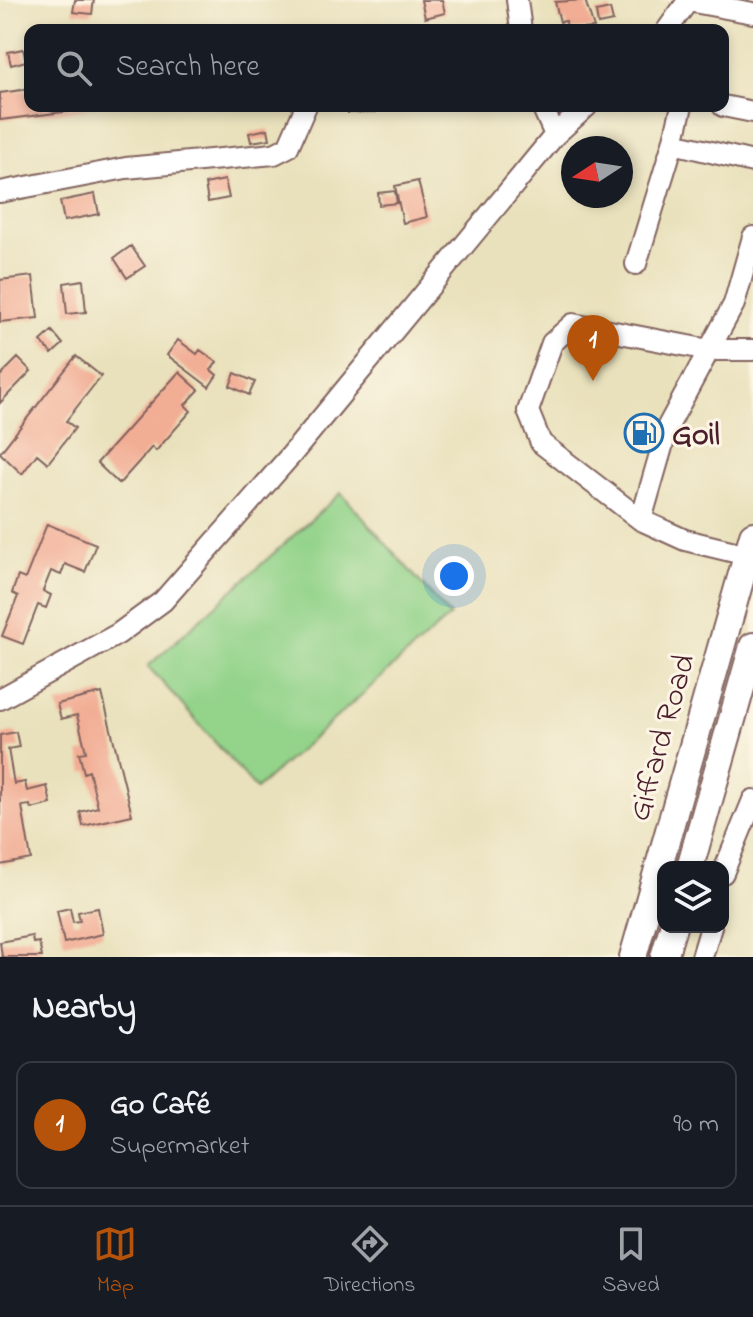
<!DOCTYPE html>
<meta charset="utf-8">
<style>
body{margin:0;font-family:"Indie Flower",sans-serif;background:#242831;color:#f1f3f6}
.controls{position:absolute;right:24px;bottom:24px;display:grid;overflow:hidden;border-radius:16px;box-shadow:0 4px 12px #0003}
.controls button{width:72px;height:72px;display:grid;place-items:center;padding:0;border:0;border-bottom:2px solid #363941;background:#171b24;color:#f1f3f6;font:40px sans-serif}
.compass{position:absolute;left:561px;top:136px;width:72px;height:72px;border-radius:50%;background:#171b24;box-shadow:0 4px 12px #0003;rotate:258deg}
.you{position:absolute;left:454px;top:576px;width:28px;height:28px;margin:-20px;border:6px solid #fff;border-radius:50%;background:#1a73e8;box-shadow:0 0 0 12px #1a73e833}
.badge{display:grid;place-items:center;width:52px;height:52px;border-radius:50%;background:#b45309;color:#fff;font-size:26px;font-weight:700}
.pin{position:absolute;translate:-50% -66px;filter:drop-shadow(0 2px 4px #0008)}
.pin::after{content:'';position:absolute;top:42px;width:28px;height:24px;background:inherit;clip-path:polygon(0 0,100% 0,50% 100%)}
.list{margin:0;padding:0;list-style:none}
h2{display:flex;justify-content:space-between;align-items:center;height:104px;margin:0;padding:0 32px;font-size:34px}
h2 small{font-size:26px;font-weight:400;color:#9ea1a6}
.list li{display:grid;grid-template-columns:52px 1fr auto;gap:24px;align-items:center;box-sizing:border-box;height:128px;margin:0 16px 16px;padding:0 16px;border:2px solid #363941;border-radius:16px}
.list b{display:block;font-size:30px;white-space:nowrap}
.list p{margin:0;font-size:26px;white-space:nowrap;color:#9ea1a6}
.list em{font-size:26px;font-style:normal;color:#9ea1a6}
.icon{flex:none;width:44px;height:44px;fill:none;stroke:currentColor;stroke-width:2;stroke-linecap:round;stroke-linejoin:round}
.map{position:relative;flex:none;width:753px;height:957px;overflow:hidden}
.search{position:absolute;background:#171b24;box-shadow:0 4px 12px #0003;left:24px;right:24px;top:24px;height:88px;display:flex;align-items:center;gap:20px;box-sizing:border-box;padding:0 28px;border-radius:16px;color:#9ea1a6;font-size:30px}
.sheet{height:248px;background:#171b24}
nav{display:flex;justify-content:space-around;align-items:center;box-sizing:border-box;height:112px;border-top:2px solid #363941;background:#171b24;font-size:22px;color:#9ea1a6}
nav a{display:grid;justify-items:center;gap:4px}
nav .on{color:#b45309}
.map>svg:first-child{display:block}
.green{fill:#93d38a;stroke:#6e795a;stroke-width:2}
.building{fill:#f2ae95}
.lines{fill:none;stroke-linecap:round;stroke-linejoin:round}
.minor-casing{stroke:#82635e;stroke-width:24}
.major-casing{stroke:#82635e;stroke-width:30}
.minor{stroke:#fff;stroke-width:20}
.major{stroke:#fff;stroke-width:26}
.labels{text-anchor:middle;stroke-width:6;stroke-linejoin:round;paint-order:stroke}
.poi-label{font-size:32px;font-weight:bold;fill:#4a1f2b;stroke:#fcf5e5;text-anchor:start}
.street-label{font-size:32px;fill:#4a1f2b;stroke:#fcf5e5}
</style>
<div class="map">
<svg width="753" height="957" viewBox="0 0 753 957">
<rect width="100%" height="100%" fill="#fcf5e5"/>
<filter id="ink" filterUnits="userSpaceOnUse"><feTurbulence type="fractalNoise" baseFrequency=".0125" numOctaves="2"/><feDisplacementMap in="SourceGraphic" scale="16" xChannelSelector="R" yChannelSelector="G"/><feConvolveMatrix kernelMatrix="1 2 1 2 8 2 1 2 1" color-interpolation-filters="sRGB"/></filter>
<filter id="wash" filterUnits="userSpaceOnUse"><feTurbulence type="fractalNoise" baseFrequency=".006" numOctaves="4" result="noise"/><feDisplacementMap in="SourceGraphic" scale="32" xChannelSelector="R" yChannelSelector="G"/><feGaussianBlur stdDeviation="1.8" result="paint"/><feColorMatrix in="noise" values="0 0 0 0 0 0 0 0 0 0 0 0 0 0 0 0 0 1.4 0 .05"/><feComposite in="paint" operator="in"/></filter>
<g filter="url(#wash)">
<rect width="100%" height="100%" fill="#e9e1bc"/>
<!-- green -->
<path class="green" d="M341 493 450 616 256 789 148 666Z"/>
<g id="blocks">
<!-- building -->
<path class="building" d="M75 0H94L92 14 73 12Z
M421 0H442L445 13 425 18Z
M585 0 594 28 567 30 566 21 560 22 555 2Z
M610 9 613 21 598 24 596 12Z
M23 49 26 61 11 65 8 52Z
M30 89V106L95 108 0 120V93Z
M348 106H375V112L348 113Z
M268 129 270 139 251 142 249 133Z
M225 180 229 198 208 202 205 184Z
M418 181 427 217 403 223 395 186Z
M395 191 397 203 379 205 378 193Z
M95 194 99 214 64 221 60 201Z
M131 246 145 266 127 278 114 258Z
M33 276 38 318 0 322V280Z
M83 280 86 312 67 314 64 283Z
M52 331 63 344 52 354 41 341Z
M178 340 197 354 200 350 217 362 211 370 217 375 209 387 167 355Z
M76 356 101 376 66 421 75 428 48 463 37 454 22 474 0 453Z
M18 358 31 371 0 403V376Z
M179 372 199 390 185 405 191 411 156 451 152 447 119 484 97 463Z
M235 373 255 382 249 395 230 386Z
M47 524 96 544 85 572 65 564 61 575 51 571 43 591 51 595 46 608 38 605 23 644 2 636 18 596 12 593 18 576 25 579Z
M102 693 132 815 83 826 80 812 98 807 89 771 84 773 79 753 86 752 77 715 61 719 57 704Z
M16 732 19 747 8 749 14 784 25 782 27 791 47 786 51 804 31 809 30 805 22 806 31 859 0 865V735Z
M70 908 73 922 80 921 78 912 98 908 103 934 64 943 57 911Z
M32 936 33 943 39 942 42 957H2L0 942Z"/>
</g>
</g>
<g filter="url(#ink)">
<use href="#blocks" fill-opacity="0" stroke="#82635e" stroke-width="2"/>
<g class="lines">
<defs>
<path id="minor" d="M517 0 521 30
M667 30 688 1 753 13
M542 106 555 135
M723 106 753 112
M673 143 682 106
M0 192 126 168 274 154 288 147 306 106
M636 264 673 143 753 162
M641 520 541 443 528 411 552 343 573 324 709 350 734 304 753 237
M747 555 685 540 641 520 668 426 709 350H753
M0 699 118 634 163 601 292 454 555 135 587 106
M723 873 753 800
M702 957 711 927"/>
<path id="major" d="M690 867 753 646
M633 957 753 535
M664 957 673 927"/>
</defs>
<!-- minor casing -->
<use href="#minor" class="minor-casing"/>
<!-- major casing -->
<use href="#major" class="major-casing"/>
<!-- minor -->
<use href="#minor" class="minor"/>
<!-- major -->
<use href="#major" class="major"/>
</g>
</g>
<!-- icons -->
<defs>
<symbol id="fuel-ring" viewBox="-11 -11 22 22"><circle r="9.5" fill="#fcf5e5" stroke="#1f6fb2" stroke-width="1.5"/><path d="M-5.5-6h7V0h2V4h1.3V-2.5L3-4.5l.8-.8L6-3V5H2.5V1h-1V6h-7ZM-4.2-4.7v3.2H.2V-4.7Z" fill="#1f6fb2"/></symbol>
</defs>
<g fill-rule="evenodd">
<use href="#fuel-ring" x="622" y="411" width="44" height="44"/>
</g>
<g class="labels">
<!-- poi labels -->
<g class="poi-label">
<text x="672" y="444">Goil</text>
</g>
<!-- street labels -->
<g class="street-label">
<text transform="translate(660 737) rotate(-74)" y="11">Giffard Road</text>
</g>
</g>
</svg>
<div class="controls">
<button><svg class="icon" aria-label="layers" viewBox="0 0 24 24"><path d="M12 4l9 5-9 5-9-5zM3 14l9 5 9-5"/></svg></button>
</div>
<svg class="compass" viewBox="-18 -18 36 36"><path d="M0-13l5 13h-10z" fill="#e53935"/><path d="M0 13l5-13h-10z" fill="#9ea1a6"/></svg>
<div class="you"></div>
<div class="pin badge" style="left:593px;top:381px">1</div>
<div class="search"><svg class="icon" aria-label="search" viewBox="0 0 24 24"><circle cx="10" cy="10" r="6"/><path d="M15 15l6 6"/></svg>Search here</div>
</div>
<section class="sheet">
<h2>Nearby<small></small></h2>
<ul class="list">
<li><span class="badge">1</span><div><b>Go Café</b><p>Supermarket</p></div><em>90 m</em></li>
</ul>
</section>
<nav>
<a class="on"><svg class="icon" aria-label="map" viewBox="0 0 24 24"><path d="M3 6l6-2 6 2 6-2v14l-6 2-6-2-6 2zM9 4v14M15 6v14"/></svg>Map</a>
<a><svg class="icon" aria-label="directions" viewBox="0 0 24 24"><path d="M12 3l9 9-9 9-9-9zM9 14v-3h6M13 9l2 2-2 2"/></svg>Directions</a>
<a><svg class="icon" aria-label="saved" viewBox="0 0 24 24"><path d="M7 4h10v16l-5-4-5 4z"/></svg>Saved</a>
</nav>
